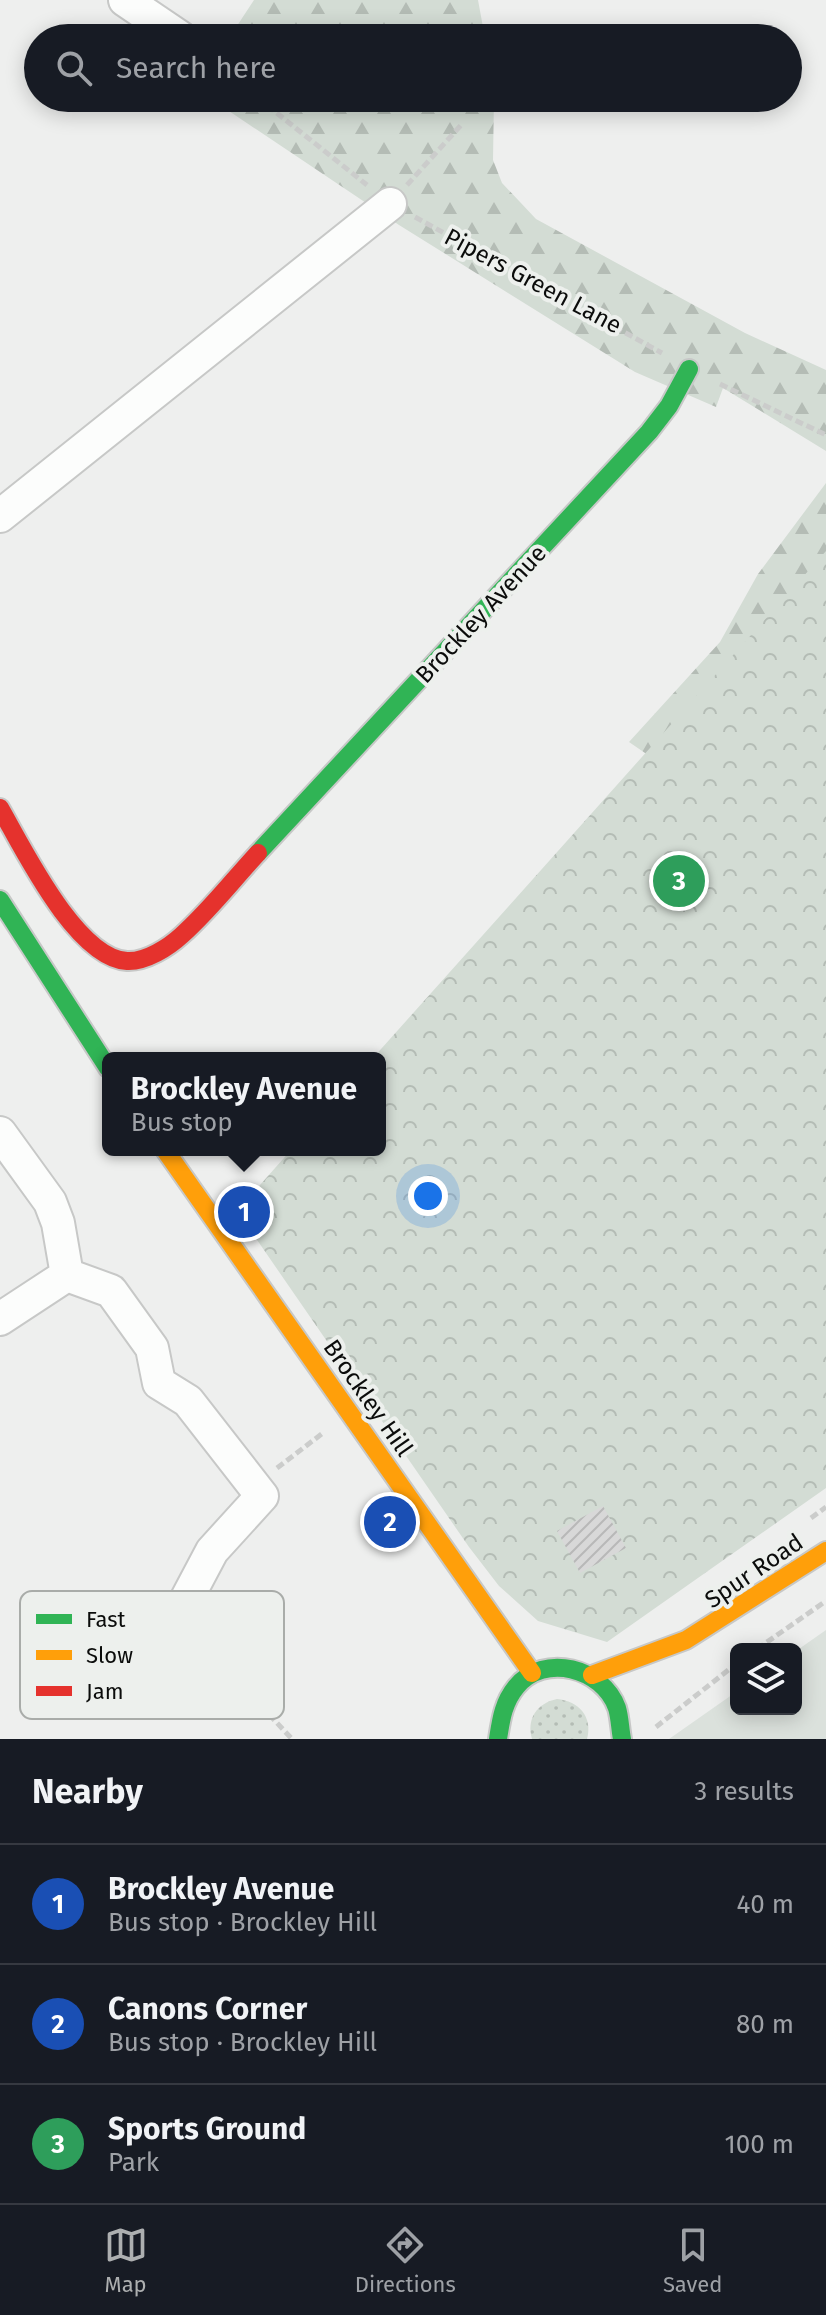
<!DOCTYPE html>
<meta charset="utf-8">
<style>
body{margin:0;font-family:"Fira Sans",sans-serif;background:#20242c;color:#f1f3f6}
.controls{position:absolute;right:24px;bottom:24px;display:grid;overflow:hidden;border-radius:12px;box-shadow:0 4px 20px #0003}
.controls button{width:72px;height:72px;display:grid;place-items:center;padding:0;border:0;border-bottom:2px solid #363941;background:#171b24;color:#f1f3f6;font:40px sans-serif}
.you{position:absolute;left:428px;top:1196px;width:28px;height:28px;margin:-20px;border:6px solid #fff;border-radius:50%;background:#1a73e8;box-shadow:0 0 0 12px #1a73e833}
.badge{display:grid;place-items:center;width:52px;height:52px;border-radius:50%;background:#adafb0;color:#fff;font-size:26px;font-weight:700}
.pin{position:absolute;translate:-50% -50%;border:4px solid #fff;box-shadow:0 2px 8px #0006}
.popup{position:absolute;left:102px;top:1052px;width:284px;height:104px;box-sizing:border-box;display:grid;place-content:center;border-radius:12px;background:#171b24;filter:drop-shadow(0 2px 6px #0005);font-size:26px;white-space:nowrap;color:#9ea1a6}
.popup b{font-size:30px;color:#f1f3f6}
.popup::after{content:'';position:absolute;left:50%;top:100%;margin-left:-16px;border:16px solid transparent;border-top-color:#171b24}
.list{margin:0;padding:0;list-style:none}
h2{display:flex;justify-content:space-between;align-items:center;height:104px;margin:0;padding:0 32px;font-size:34px}
h2 small{font-size:26px;font-weight:400;color:#9ea1a6}
.list li{display:grid;grid-template-columns:52px 1fr auto;gap:24px;align-items:center;box-sizing:border-box;height:120px;padding:0 32px;border-top:2px solid #363941}
.list b{display:block;font-size:30px;white-space:nowrap}
.list p{margin:0;font-size:26px;white-space:nowrap;color:#9ea1a6}
.list em{font-size:26px;font-style:normal;color:#9ea1a6}
.icon{flex:none;width:44px;height:44px;fill:none;stroke:currentColor;stroke-width:2;stroke-linecap:round;stroke-linejoin:round}
.map{position:relative;flex:none;width:826px;height:1739px;overflow:hidden}
.search{position:absolute;background:#171b24;box-shadow:0 4px 20px #0003;left:24px;right:24px;top:24px;height:88px;display:flex;align-items:center;gap:20px;box-sizing:border-box;padding:0 28px;border-radius:44px;color:#9ea1a6;font-size:30px}
.sheet{height:464px;background:#171b24}
nav{display:flex;justify-content:space-around;align-items:center;box-sizing:border-box;height:112px;border-top:2px solid #363941;background:#171b24;font-size:22px;color:#9ea1a6}
nav a{display:grid;justify-items:center;gap:4px}
nav .on{color:#adafb0}
.map>svg:first-child{display:block}
.built{fill:#dbe1dc}
.grass{fill:url(#grass-dots)}
.forest{fill:url(#forest-firs)}
.park{fill:url(#park-crowns)}
.building{fill:url(#building-hatch)}
.lines{fill:none;stroke-linecap:round;stroke-linejoin:round}
.street-casing{stroke:#c7c8c7;stroke-width:36}
.fast-casing{stroke:#c7c8c7;stroke-width:22}
.slow-casing{stroke:#c7c8c7;stroke-width:22}
.jam-casing{stroke:#c7c8c7;stroke-width:22}
.path{stroke:#cbcccb;stroke-width:5;stroke-dasharray:8 4;stroke-linecap:butt}
.street{stroke:#fcfdfc;stroke-width:32}
.fast{stroke:#30b455;stroke-width:18}
.slow{stroke:#ff9f0a;stroke-width:18}
.jam{stroke:#e5322d;stroke-width:18}
.labels{text-anchor:middle;stroke-width:8;stroke-linejoin:round;paint-order:stroke}
.street-label{font-size:24px;fill:#0b0c0b;stroke:#edf0ed}
.key{fill:#edf0ed;stroke:#a9aca9;stroke-width:2}
.key-label{font-size:22px;fill:#0b0c0b}
</style>
<div class="map">
<svg width="826" height="1739" viewBox="0 0 826 1739">
<defs>
<pattern id="grass-dots" width="8" height="8" patternUnits="userSpaceOnUse" patternTransform="scale(2)"><rect width="8" height="8" fill="#d3dcd4"/><path d="M2 2h.1M6 6h.1" fill="none" stroke="#b4bcb5" stroke-width="1.8" stroke-linecap="round"/></pattern>
<pattern id="forest-firs" width="22" height="20" patternUnits="userSpaceOnUse" patternTransform="scale(2)"><rect width="22" height="20" fill="#d3dcd4"/><path d="M5 1l3.5 6h-7zM16 11l3.5 6h-7z" fill="#b4bcb5"/></pattern>
<pattern id="park-crowns" width="20" height="18" patternUnits="userSpaceOnUse" patternTransform="scale(2)"><rect width="20" height="18" fill="#d3dcd4"/><path d="M2 6a3 3 0 1 1 6 0M12 15a3 3 0 1 1 6 0" fill="none" stroke="#b4bcb5"/></pattern>
<pattern id="building-hatch" width="6" height="6" patternUnits="userSpaceOnUse" patternTransform="scale(2)"><rect width="6" height="6" fill="#d8d8d8"/><path d="M-1 1l2-2M0 6l6-6M5 7l2-2" fill="none" stroke="#b8b8b8"/></pattern>
</defs>
<rect width="100%" height="100%" fill="#eeefee"/>
<!-- built -->
<path class="built" d="M826 1630V1739H669L736 1692V1709H796V1651Z"/>
<!-- grass -->
<path class="grass" d="M557 1699C579 1701 593 1717 587 1739H532C526 1719 537 1703 557 1699Z"/>
<!-- forest -->
<path class="forest" d="M254 0H478L485 38H229Z
M217 98H494L493 160 502 183 536 219 745 333 826 370V451L723 388 716 407 635 372 399 225 214 101Z
M826 483V674L696 788 629 742 720 642 758 574Z"/>
<!-- park -->
<path class="park" d="M826 551V1488L607 1642 538 1621 499 1586 469 1547 237 1211 291 1150H380V1058H373Z"/>
<!-- building -->
<path class="building" d="M603 1506 626 1548 580 1573 557 1531Z"/>
<g class="lines">
<defs>
<path id="street" d="M125 0 181 38
M0 516 390 204
M0 1133 50 1202 58 1223 67 1275 0 1319
M67 1275 111 1291 152 1348 159 1383 188 1401 262 1496 212 1551 185 1602 184 1631 212 1685"/>
<path id="fast" d="M258 853 649 432 669 406 689 369
M0 900 108 1068
M498 1739C501 1720 503 1703 516 1687 544 1652 603 1668 617 1708 620 1718 620 1729 622 1739"/>
<path id="slow" d="M165 1150 532 1673
M592 1675 686 1640 826 1551"/>
<path id="jam" d="M0 808C23 848 76 958 127 961 146 962 169 947 182 935 210 910 233 880 258 853"/>
</defs>
<!-- street casing -->
<use href="#street" class="street-casing"/>
<!-- fast casing -->
<use href="#fast" class="fast-casing"/>
<!-- slow casing -->
<use href="#slow" class="slow-casing"/>
<!-- jam casing -->
<use href="#jam" class="jam-casing"/>
<!-- path -->
<path class="path" d="M258 98 367 185
M407 185 462 124
M415 217 662 353
M720 384 826 435
M277 1468 323 1433
M811 1518 826 1507
M757 1649 826 1601
M238 1697 264 1709 292 1739
M656 1727 736 1664"/>
<!-- street -->
<use href="#street" class="street"/>
<!-- fast -->
<use href="#fast" class="fast"/>
<!-- slow -->
<use href="#slow" class="slow"/>
<!-- jam -->
<use href="#jam" class="jam"/>
</g>
<g class="labels">
<!-- street labels -->
<g class="street-label">
<text transform="translate(533 281) rotate(28)" y="8">Pipers Green Lane</text>
<text transform="translate(481 614) rotate(-47)" y="8">Brockley Avenue</text>
<text transform="translate(368 1398) rotate(55)" y="8">Brockley Hill</text>
<text transform="translate(754 1571) rotate(-34)" y="8">Spur Road</text>
</g>
</g>
<!-- legend -->
<rect x="20" y="1591" width="264" height="128" rx="12" class="key"/>
<rect x="36" y="1614" width="36" height="10" fill="#30b455"/>
<rect x="36" y="1650" width="36" height="10" fill="#ff9f0a"/>
<rect x="36" y="1686" width="36" height="10" fill="#e5322d"/>
<g class="key-label">
<text x="86" y="1627">Fast</text>
<text x="86" y="1663">Slow</text>
<text x="86" y="1699">Jam</text>
</g>
</svg>
<div class="controls">
<button><svg class="icon" aria-label="layers" viewBox="0 0 24 24"><path d="M12 4l9 5-9 5-9-5zM3 14l9 5 9-5"/></svg></button>
</div>
<div class="you"></div>
<div class="pin badge" style="left:244px;top:1212px;background:#1a4fb4">1</div>
<div class="popup"><b>Brockley Avenue</b>Bus stop</div>
<div class="pin badge" style="left:390px;top:1522px;background:#1a4fb4">2</div>
<div class="pin badge" style="left:679px;top:881px;background:#2e9e5b">3</div>
<div class="search"><svg class="icon" aria-label="search" viewBox="0 0 24 24"><circle cx="10" cy="10" r="6"/><path d="M15 15l6 6"/></svg>Search here</div>
</div>
<section class="sheet">
<h2>Nearby<small>3 results</small></h2>
<ul class="list">
<li><span class="badge" style="background:#1a4fb4">1</span><div><b>Brockley Avenue</b><p>Bus stop · Brockley Hill</p></div><em>40 m</em></li>
<li><span class="badge" style="background:#1a4fb4">2</span><div><b>Canons Corner</b><p>Bus stop · Brockley Hill</p></div><em>80 m</em></li>
<li><span class="badge" style="background:#2e9e5b">3</span><div><b>Sports Ground</b><p>Park</p></div><em>100 m</em></li>
</ul>
</section>
<nav>
<a class="on"><svg class="icon" aria-label="map" viewBox="0 0 24 24"><path d="M3 6l6-2 6 2 6-2v14l-6 2-6-2-6 2zM9 4v14M15 6v14"/></svg>Map</a>
<a><svg class="icon" aria-label="directions" viewBox="0 0 24 24"><path d="M12 3l9 9-9 9-9-9zM9 14v-3h6M13 9l2 2-2 2"/></svg>Directions</a>
<a><svg class="icon" aria-label="saved" viewBox="0 0 24 24"><path d="M7 4h10v16l-5-4-5 4z"/></svg>Saved</a>
</nav>
